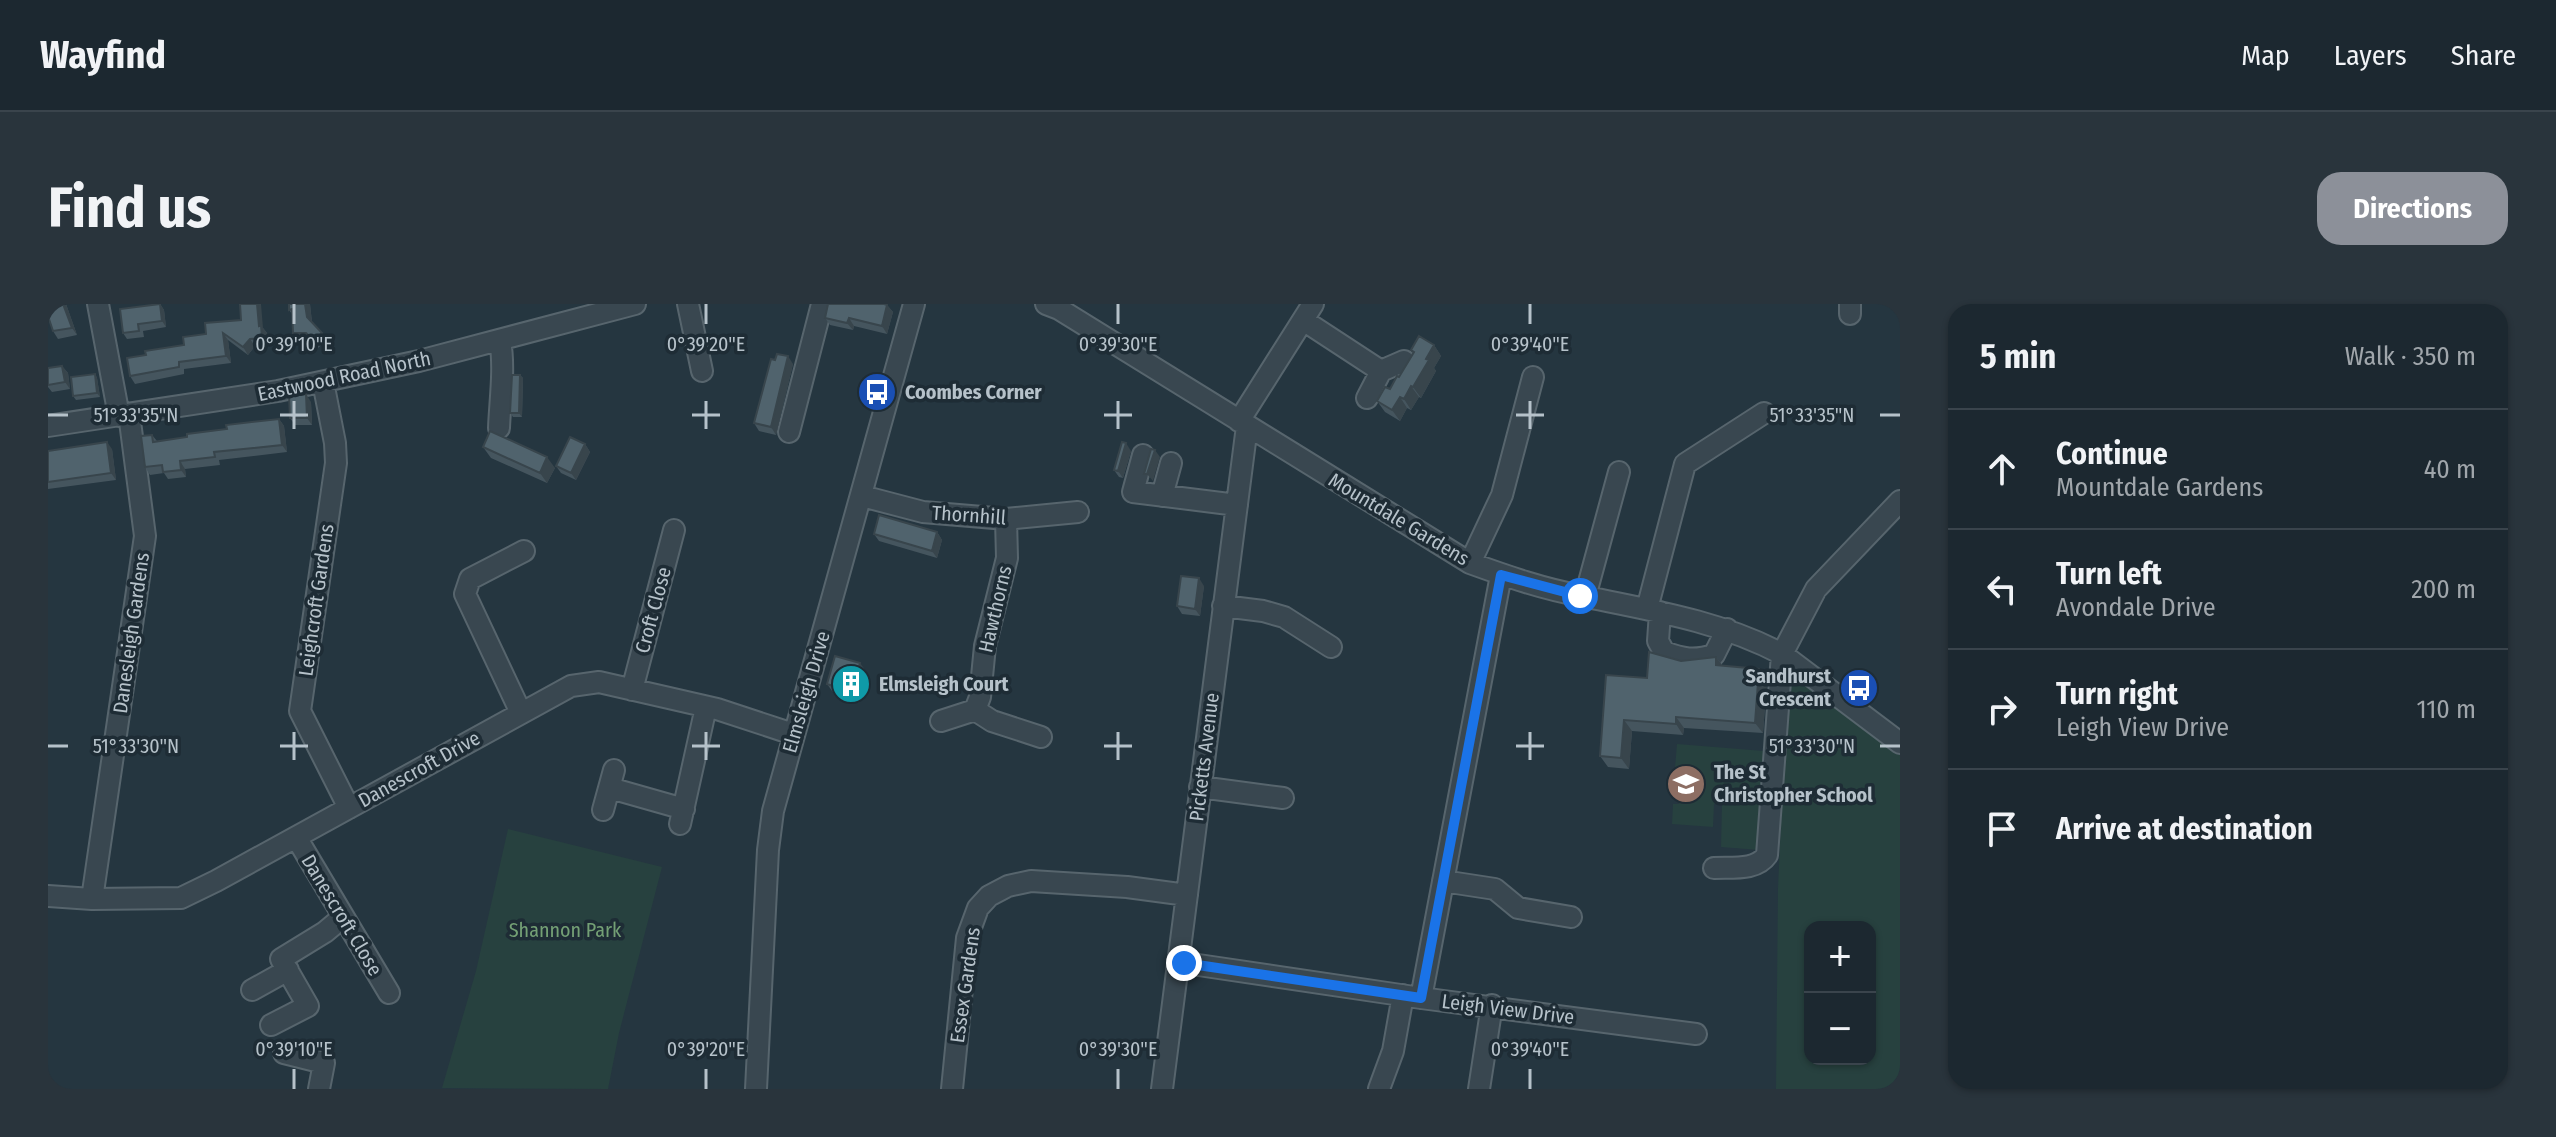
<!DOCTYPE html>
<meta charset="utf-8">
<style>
body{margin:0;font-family:"Fira Sans Condensed",sans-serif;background:#29343c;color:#f1f3f6}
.controls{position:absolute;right:24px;bottom:24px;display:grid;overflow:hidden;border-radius:16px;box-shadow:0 2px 6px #0004}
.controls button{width:72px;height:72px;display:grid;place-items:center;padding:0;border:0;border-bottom:2px solid #3a444c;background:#1c2830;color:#f1f3f6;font:40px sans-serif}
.stop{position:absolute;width:24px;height:24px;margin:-18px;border:6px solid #1a73e8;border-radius:50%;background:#fff}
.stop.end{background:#1a73e8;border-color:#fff;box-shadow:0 2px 8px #0008}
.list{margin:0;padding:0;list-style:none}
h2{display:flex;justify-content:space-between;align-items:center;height:104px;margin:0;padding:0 32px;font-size:34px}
h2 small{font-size:26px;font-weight:400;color:#a0a6ab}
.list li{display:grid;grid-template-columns:52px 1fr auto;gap:24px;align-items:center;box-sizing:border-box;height:120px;padding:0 32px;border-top:2px solid #3a444c}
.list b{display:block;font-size:30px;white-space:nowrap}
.list p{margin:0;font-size:26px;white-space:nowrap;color:#a0a6ab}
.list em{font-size:26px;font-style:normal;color:#a0a6ab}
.icon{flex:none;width:44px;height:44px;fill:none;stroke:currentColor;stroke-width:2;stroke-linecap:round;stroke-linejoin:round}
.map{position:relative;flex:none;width:1852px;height:785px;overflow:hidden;border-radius:24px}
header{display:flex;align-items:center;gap:48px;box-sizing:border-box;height:112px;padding:0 40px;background:#1c2830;border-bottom:2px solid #3a444c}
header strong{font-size:38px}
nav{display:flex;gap:44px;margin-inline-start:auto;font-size:28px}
.intro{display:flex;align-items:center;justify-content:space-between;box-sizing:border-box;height:192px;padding:0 48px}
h1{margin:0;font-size:56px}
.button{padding:20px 36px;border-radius:24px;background:#8c9099;color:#fff;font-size:28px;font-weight:700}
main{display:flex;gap:48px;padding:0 48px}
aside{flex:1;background:#1c2830;border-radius:24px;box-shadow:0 2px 6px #0004}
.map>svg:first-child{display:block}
.green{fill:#27413f;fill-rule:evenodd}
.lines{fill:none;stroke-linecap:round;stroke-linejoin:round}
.minor-casing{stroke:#57656d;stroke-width:24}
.minor{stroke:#394750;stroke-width:20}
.wall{fill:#45555e}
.shaded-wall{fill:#38454c}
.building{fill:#50636d;stroke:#38454c;stroke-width:2}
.route{stroke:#1a73e8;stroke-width:10}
.ticks{fill:none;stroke:#b6c2ca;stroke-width:3}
.labels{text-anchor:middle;stroke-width:7;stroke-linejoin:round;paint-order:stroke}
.street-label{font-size:20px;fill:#b6c2ca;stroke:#1e2c35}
.poi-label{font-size:20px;font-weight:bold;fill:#b6c2ca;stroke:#1e2c35;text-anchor:start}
.park-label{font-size:20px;fill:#74a075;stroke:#1e2c35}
.ticks-label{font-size:20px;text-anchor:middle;fill:#b6c2ca;stroke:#1e2c35;stroke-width:7;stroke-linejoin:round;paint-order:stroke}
</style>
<header>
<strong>Wayfind</strong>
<nav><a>Map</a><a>Layers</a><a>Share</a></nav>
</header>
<div class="intro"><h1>Find us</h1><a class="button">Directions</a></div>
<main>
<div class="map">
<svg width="1852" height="785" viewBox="0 0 1852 785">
<rect width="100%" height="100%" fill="#253640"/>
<!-- green -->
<path class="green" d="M1740 363 1852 440V785H1728L1730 584ZM1762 623H1822V755H1762Z
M1629 440 1716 447 1711 546 1673 543 1674 499 1666 500 1665 523 1624 520 1625 500H1631L1632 488 1625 487Z
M460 525 614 563 571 729 560 785 394 784 428 667Z"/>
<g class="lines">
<defs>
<path id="minor" d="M50 0 71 112
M640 0 654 67
M998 0 1011 5 1422 259C1458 272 1495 285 1534 292 1602 306 1672 317 1734 350L1852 439
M1802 10V0
M1255 16 1333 67
M275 78 287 139 288 159 252 407 301 504
M1319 94 1333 67 1356 57
M1191 117 1265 0
M0 122 230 87 371 57 587 0
M451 124C452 97 457 63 452 37
M741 128 774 0
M1095 151 1085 188 1189 201
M814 192 875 208 958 215 1030 208
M1114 192 1123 159
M1422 259 1454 191 1485 73
M1537 293 1571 168
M1175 302 1215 307 1236 313 1283 343
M1599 305 1637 160 1716 109
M1612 308 1610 337 1616 348C1635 355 1646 357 1666 351L1679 325
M584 386 626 226
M927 406 944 417 993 433
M473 409 417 290 422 275 476 247
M893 417 927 406 932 393 937 342 959 254 958 215
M1152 483 1235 494
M562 484 636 505
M555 506 566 466
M632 520 658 403
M248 533 341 689
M1666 564C1684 563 1708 567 1719 551L1734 350 1768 285 1852 197
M1395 577 1447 585 1470 604 1523 613
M0 592 44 595 133 594 168 577 523 382 551 378 669 405 745 430
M44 595 97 232 81 110
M1130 658 1373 694 1648 730
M204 686 240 666
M1373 694 1453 271
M223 721 260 702 233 655 277 628 295 613
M236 749 276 759 271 785
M708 785 720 546 725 507 866 0
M904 785 919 634 930 604 941 592 960 582 983 577 1079 583 1139 591
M1114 785 1199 122
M1331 785 1345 747 1355 691
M1431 785 1444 701"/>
</defs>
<!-- minor casing -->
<use href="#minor" class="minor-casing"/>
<!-- minor -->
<use href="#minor" class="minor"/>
</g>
<!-- wall -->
<path class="wall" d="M18 0 29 31 10 35 5 27Z
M112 0 116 6 118 23 95 27 96 33 79 35 75 29Z
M241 0H262L264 18 279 36 270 44 263 36 250 37 245 29 244 10 241 6Z
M839 1 845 8 839 30 806 22 805 26 782 21 777 14Z
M193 16 215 24 219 29V41L207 42 200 51 180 36 183 59 136 65V70L87 80 82 72 98 51 136 41 158 30Z
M1386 41 1393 52 1386 64 1388 67 1373 94 1371 93 1363 106 1359 104 1352 117 1337 108 1329 97 1342 85 1351 73 1365 49 1363 46Z
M727 56 745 60 728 131 711 127 706 119Z
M14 62 20 69 22 85 4 88 0 83V64Z
M47 70 49 74 52 93 28 96 25 92Z
M472 71 475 74 474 113H465L462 109Z
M263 98 264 121H247L242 114Z
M231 115 236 122 239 148 171 156 172 161 137 165 138 173 120 175 116 169 102 171 97 163 104 131 109 137 139 133Z
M537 140 542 148 528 176 513 169 508 162Z
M435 143 507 164 499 179 443 154Z
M64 145 68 176 0 185V147Z
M1083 147 1075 174 1071 173 1066 166Z
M889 228 894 236 889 254 831 237 826 230Z
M1156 282 1152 312 1134 310 1129 302Z
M1668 353 1675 362 1711 365 1719 375 1715 429 1636 424 1635 431 1584 427 1581 465 1560 463 1552 452 1599 374 1633 357Z
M820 370 811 399 787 391 779 380Z"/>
<!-- shaded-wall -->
<path class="shaded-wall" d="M15 0H18L29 31 24 24Z
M112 0 116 6 118 23 114 17Z
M209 0H213L215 24 219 29V41L214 34 211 22Z
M257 0H262L264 20 259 13Z
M839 1 845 8 839 30 834 22Z
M801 14 806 22 805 26 799 19Z
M175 29 180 36 183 59 178 52Z
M202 35 207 42 200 51 195 43Z
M1386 41 1393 52 1386 64 1388 67 1373 94 1365 83Z
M740 52 745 60 728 131 723 123Z
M14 62 20 69 22 85 17 78Z
M47 70 49 74 52 93 49 89Z
M472 71 475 74 474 113 471 109Z
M1363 82 1371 93 1363 106 1356 95Z
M258 90 263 98 264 121 259 114Z
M1352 93 1359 104 1352 117 1344 106Z
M231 115 236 122 239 148 234 141Z
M59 138 64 145 68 176 63 169Z
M1078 139 1083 147 1075 174 1070 167Z
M537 140 542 148 528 176 523 169Z
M1107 146 1112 153 1105 177 1099 170Z
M499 153 507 164 499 179 492 169Z
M132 157 137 165 138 173 133 166Z
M889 228 894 236 889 254 884 247Z
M1151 274 1156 282 1152 312 1147 305Z
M1668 353 1676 364 1668 361Z
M812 359 820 370 811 399 804 388Z
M1711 365 1719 375 1715 429 1707 419Z
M1628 413 1636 424 1635 431 1628 420Z
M1576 416 1584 427 1581 465 1573 454Z"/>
<!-- building -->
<path class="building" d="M0 0H15L24 24 5 27 0 12Z
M112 0 114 17 90 20 91 27 75 29 72 5Z
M192 0H209L211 22 213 21 214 34 202 35 195 43 175 29 178 52 131 58V63L82 72 79 54 98 51 97 47 136 41 135 33 158 30 157 19 193 16Z
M241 0H257L259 13 274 29 265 36 258 29H245L244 5 241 6Z
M780 0H836L839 1 834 22 801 14 799 19 777 14Z
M1371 32 1386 41 1378 55 1381 56 1365 83 1363 82 1356 95 1352 93 1344 106 1329 97 1337 83 1342 85 1349 72 1351 73 1366 48 1363 46Z
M729 50 740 52 723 123 706 119 723 55 727 56Z
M14 62 17 78 0 81V64Z
M47 70 49 89 25 92 23 73Z
M464 71H472L471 109H462Z
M258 90 259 114H242L241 91Z
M231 115 234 141 166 148 167 153 132 157 133 166 115 168 114 161 97 163 93 132 104 131 105 138 139 133V130L179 125 178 121Z
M442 127 499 153 492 169 435 143Z
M522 133 537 140 523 169 508 162Z
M59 138 63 169 0 178V147Z
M1074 138 1078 139 1070 167 1066 166Z
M1103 145 1107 146 1099 170H1096Z
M831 211 889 228 884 247 826 230Z
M1133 272 1151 274 1147 305 1129 302Z
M1601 348 1633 357 1668 353V361L1711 365 1707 419 1628 413V420L1576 416 1573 454 1552 452 1558 371 1599 374Z
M787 352 812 359 804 388 779 380Z"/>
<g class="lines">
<!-- route -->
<path class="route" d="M1136 659 1373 694 1453 271 1532 292"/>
</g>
<!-- ticks -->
<path class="ticks" d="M246 0V20M658 0V20M1070 0V20M1482 0V20M246 97V125M658 97V125M1070 97V125M1482 97V125M0 111H20M232 111H260M644 111H672M1056 111H1084M1468 111H1496M1832 111H1852M246 428V456M658 428V456M1070 428V456M1482 428V456M0 442H20M232 442H260M644 442H672M1056 442H1084M1468 442H1496M1832 442H1852M246 765V785M658 765V785M1070 765V785M1482 765V785"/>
<!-- icons -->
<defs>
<symbol id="bus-disc" viewBox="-11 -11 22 22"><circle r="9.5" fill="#1a4fb4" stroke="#1e2c35"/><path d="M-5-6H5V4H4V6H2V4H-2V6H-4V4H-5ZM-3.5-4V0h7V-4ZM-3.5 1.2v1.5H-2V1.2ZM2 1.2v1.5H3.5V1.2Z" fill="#fff"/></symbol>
<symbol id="building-disc" viewBox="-11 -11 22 22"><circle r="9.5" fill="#0f9aa8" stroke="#1e2c35"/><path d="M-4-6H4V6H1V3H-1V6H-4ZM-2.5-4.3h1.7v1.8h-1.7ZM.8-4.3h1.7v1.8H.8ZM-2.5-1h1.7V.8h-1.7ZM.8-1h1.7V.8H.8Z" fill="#fff"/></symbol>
<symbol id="school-disc" viewBox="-11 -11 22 22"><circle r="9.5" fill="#8d6e63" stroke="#1e2c35"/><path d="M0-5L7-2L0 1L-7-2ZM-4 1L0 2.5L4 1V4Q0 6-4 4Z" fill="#fff"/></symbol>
</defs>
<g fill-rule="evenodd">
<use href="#bus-disc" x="807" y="66" width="44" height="44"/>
<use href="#building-disc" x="781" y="358" width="44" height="44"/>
<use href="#bus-disc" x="1789" y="362" width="44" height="44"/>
<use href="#school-disc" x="1616" y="458" width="44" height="44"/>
</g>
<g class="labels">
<!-- street labels -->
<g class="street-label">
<text transform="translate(296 72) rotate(-12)" y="7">Eastwood Road North</text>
<text transform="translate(921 211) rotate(4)" y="7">Thornhill</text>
<text transform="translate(1351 215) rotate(31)" y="7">Mountdale Gardens</text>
<text transform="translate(268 296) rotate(-82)" y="7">Leighcroft Gardens</text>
<text transform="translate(947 305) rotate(-77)" y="7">Hawthorns</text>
<text transform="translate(605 306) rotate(-75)" y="7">Croft Close</text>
<text transform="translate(83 329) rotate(-82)" y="7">Danesleigh Gardens</text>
<text transform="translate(758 388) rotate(-74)" y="7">Elmsleigh Drive</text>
<text transform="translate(1156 453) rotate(-83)" y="7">Picketts Avenue</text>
<text transform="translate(371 465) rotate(-29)" y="7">Danescroft Drive</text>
<text transform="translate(294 611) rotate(59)" y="7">Danescroft Close</text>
<text transform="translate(917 681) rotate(-82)" y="7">Essex Gardens</text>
<text transform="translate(1460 705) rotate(7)" y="7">Leigh View Drive</text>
</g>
<!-- poi labels -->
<g class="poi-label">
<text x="857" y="95">Coombes Corner</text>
<text x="1783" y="379" text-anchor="end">Sandhurst<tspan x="1783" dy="23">Crescent</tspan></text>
<text x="831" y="387">Elmsleigh Court</text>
<text x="1666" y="475">The St<tspan x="1666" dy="23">Christopher School</tspan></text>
</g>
<!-- park labels -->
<g class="park-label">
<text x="517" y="633">Shannon Park</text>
</g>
</g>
<g class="ticks-label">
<text x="246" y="47">0°39'10"E</text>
<text x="658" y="47">0°39'20"E</text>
<text x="1070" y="47">0°39'30"E</text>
<text x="1482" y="47">0°39'40"E</text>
<text x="88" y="118">51°33'35"N</text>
<text x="1764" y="118">51°33'35"N</text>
<text x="88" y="449">51°33'30"N</text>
<text x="1764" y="449">51°33'30"N</text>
<text x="246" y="752">0°39'10"E</text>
<text x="658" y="752">0°39'20"E</text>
<text x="1070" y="752">0°39'30"E</text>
<text x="1482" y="752">0°39'40"E</text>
</g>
</svg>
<div class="controls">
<button>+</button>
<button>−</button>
</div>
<div class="stop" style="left:1532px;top:292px"></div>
<div class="stop end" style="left:1136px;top:659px"></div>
</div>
<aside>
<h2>5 min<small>Walk · 350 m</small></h2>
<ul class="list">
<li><svg class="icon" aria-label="ahead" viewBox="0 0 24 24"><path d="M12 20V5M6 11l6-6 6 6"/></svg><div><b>Continue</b><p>Mountdale Gardens</p></div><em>40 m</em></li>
<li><svg class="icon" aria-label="left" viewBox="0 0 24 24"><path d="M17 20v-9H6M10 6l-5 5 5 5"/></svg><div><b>Turn left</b><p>Avondale Drive</p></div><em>200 m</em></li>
<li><svg class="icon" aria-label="right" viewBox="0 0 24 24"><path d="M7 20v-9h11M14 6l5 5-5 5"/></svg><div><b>Turn right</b><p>Leigh View Drive</p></div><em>110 m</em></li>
<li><svg class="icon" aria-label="arrive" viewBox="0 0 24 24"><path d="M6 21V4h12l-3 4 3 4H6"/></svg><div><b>Arrive at destination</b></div></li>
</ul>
</aside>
</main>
